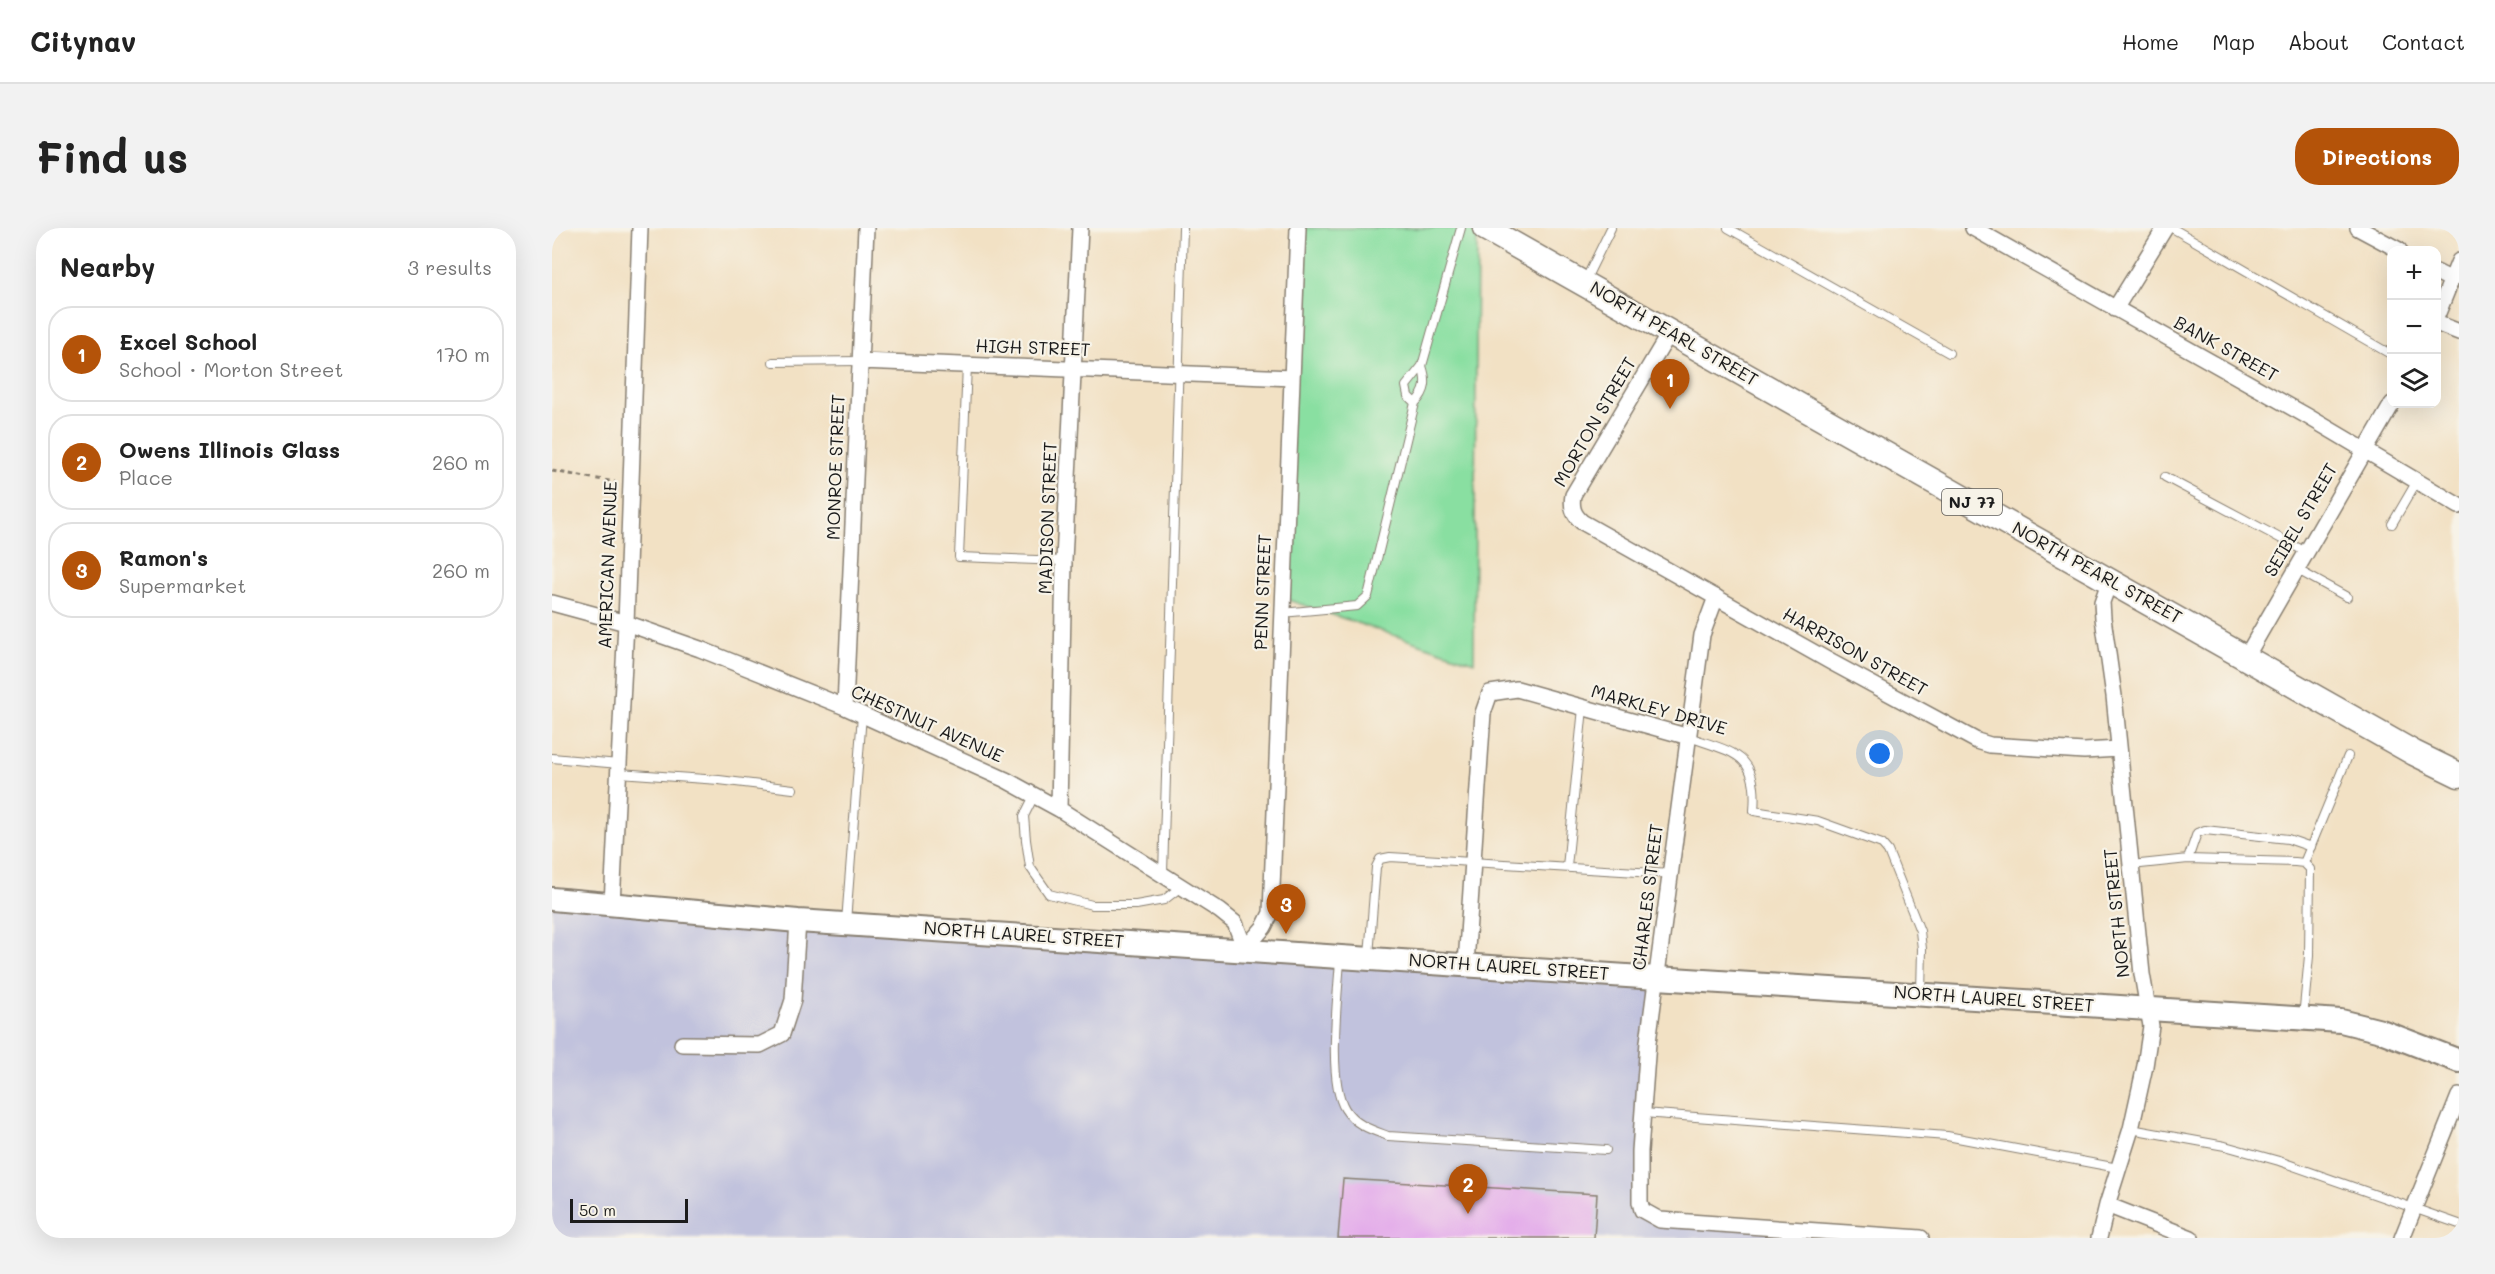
<!DOCTYPE html>
<meta charset="utf-8">
<style>
body{margin:0;font-family:Mali,sans-serif;background:#f2f2f2;color:#222}
.controls{position:absolute;right:18px;top:18px;display:grid;overflow:hidden;border-radius:12px;box-shadow:0 6px 24px #0002}
.controls button{width:54px;height:54px;display:grid;place-items:center;padding:0;border:0;border-bottom:2px solid #e0e0e0;background:#fff;color:#222;font:30px sans-serif}
.scale{position:absolute;left:18px;bottom:15px;width:118px;box-sizing:border-box;padding-left:6px;border:3px solid #1c1c1c;border-top:0;font-size:16px;line-height:21px;white-space:nowrap;color:#1c1c1c;-webkit-text-stroke:4px #f7f3e8;paint-order:stroke}
.you{position:absolute;left:1328px;top:526px;width:21px;height:21px;margin:-15px;border:4px solid #fff;border-radius:50%;background:#1a73e8;box-shadow:0 0 0 9px #1a73e833}
.badge{display:grid;place-items:center;width:39px;height:39px;border-radius:50%;background:#b45309;color:#fff;font-size:20px;font-weight:700}
.pin{position:absolute;translate:-50% -50px;filter:drop-shadow(0 2px 3px #0008)}
.pin::after{content:'';position:absolute;top:32px;width:21px;height:18px;background:inherit;clip-path:polygon(0 0,100% 0,50% 100%)}
.list{margin:0;padding:0;list-style:none}
h2{display:flex;justify-content:space-between;align-items:center;height:78px;margin:0;padding:0 24px;font-size:26px}
h2 small{font-size:20px;font-weight:400;color:#767676}
.list li{display:grid;grid-template-columns:39px 1fr auto;gap:18px;align-items:center;box-sizing:border-box;height:96px;margin:0 12px 12px;padding:0 12px;border:2px solid #e0e0e0;border-radius:24px}
.list b{display:block;font-size:22px;white-space:nowrap}
.list p{margin:0;font-size:20px;white-space:nowrap;color:#767676}
.list em{font-size:20px;font-style:normal;color:#767676}
.icon{flex:none;width:33px;height:33px;fill:none;stroke:currentColor;stroke-width:2;stroke-linecap:round;stroke-linejoin:round}
.map{position:relative;flex:none;width:1907px;height:1010px;overflow:hidden;border-radius:24px}
header{display:flex;align-items:center;gap:36px;box-sizing:border-box;height:84px;padding:0 30px;background:#fff;border-bottom:2px solid #e0e0e0}
header strong{font-size:28px}
nav{display:flex;gap:33px;margin-inline-start:auto;font-size:21px}
.intro{display:flex;align-items:center;justify-content:space-between;box-sizing:border-box;height:144px;padding:0 36px}
h1{margin:0;font-size:42px}
.button{padding:15px 27px;border-radius:24px;background:#b45309;color:#fff;font-size:21px;font-weight:700}
main{display:flex;gap:36px;padding:0 36px}
aside{flex:1;background:#fff;border-radius:24px;box-shadow:0 6px 24px #0002}
.map>svg:first-child{display:block}
.industrial{fill:#c1c2dd}
.green{fill:#89dfa1;stroke:#527e5e;stroke-width:1.5}
.building{fill:#e3aaea}
.lines{fill:none;stroke-linecap:round;stroke-linejoin:round}
.lane-casing{stroke:#877e70;stroke-width:10}
.street-casing{stroke:#877e70;stroke-width:18}
.secondary-casing{stroke:#877e70;stroke-width:26}
.primary-casing{stroke:#877e70;stroke-width:27}
.path{stroke:#877e70;stroke-width:3;stroke-dasharray:4.5 4.5;stroke-linecap:butt}
.lane{stroke:#fff;stroke-width:8}
.street{stroke:#fff;stroke-width:15}
.secondary{stroke:#fff;stroke-width:22}
.primary{stroke:#fff;stroke-width:24}
.labels{text-anchor:middle;stroke-width:4.5;stroke-linejoin:round;paint-order:stroke}
.shield{fill:#f7f3e8;stroke:#5e5c59;stroke-width:1.5}
.shield-label{font-size:16px;font-weight:bold;fill:#1c1c1c}
.street-label{font-size:18px;fill:#1c1c1c;stroke:#f7f3e8}
</style>
<header>
<strong>Citynav</strong>
<nav><a>Home</a><a>Map</a><a>About</a><a>Contact</a></nav>
</header>
<div class="intro"><h1>Find us</h1><a class="button">Directions</a></div>
<main>
<aside>
<h2>Nearby<small>3 results</small></h2>
<ul class="list">
<li><span class="badge">1</span><div><b>Excel School</b><p>School · Morton Street</p></div><em>170 m</em></li>
<li><span class="badge">2</span><div><b>Owens Illinois Glass</b><p>Place</p></div><em>260 m</em></li>
<li><span class="badge">3</span><div><b>Ramon's</b><p>Supermarket</p></div><em>260 m</em></li>
</ul>
</aside>
<div class="map">
<svg width="1907" height="1010" viewBox="0 0 1907 1010">
<rect width="100%" height="100%" fill="#f7f3e8"/>
<filter id="ink" filterUnits="userSpaceOnUse"><feTurbulence type="fractalNoise" baseFrequency=".0167" numOctaves="2"/><feDisplacementMap in="SourceGraphic" scale="12" xChannelSelector="R" yChannelSelector="G"/><feConvolveMatrix kernelMatrix="1 2 1 2 8 2 1 2 1" color-interpolation-filters="sRGB"/></filter>
<filter id="wash" filterUnits="userSpaceOnUse"><feTurbulence type="fractalNoise" baseFrequency=".008" numOctaves="4" result="noise"/><feDisplacementMap in="SourceGraphic" scale="24" xChannelSelector="R" yChannelSelector="G"/><feGaussianBlur stdDeviation="1.35" result="paint"/><feColorMatrix in="noise" values="0 0 0 0 0 0 0 0 0 0 0 0 0 0 0 0 0 1.4 0 .05"/><feComposite in="paint" operator="in"/></filter>
<g filter="url(#wash)">
<rect width="100%" height="100%" fill="#f2e1c4"/>
<!-- industrial -->
<path class="industrial" d="M0 671 1105 750 1088 974 1108 992 1225 1000V1010H0Z"/>
<!-- green -->
<path class="green" d="M746 0H925L922 434 730 370Z"/>
<g id="blocks">
<!-- building -->
<path class="building" d="M791 951 1045 966 1042 1010H786Z"/>
</g>
</g>
<g filter="url(#ink)">
<use href="#blocks" fill-opacity="0" stroke="#877e70" stroke-width="1.5"/>
<g class="lines">
<defs>
<path id="lane" d="M1176 0 1397 125
M1620 0 1840 127
M1033 53 1059 0
M221 134 308 133
M415 137 407 329 512 333
M870 138C875 153 875 163 863 175L856 168 854 158 870 138 909 0
M1613 249 1754 324
M1840 296 1865 253
M1744 341 1795 369
M730 385 805 378 816 368 863 175
M1137 509C1183 525 1207 526 1202 583L1266 593 1330 616 1336 623 1368 703 1370 721 1369 764
M0 530 67 536
M67 545 167 552 241 561
M482 568 472 588 474 612 478 639 497 666 540 677H584L612 672 630 658
M1636 631 1645 605 1653 602 1736 611 1759 619
M1752 635 1796 528
M1579 637 1636 631 1743 634 1752 635 1758 641 1757 728 1751 790
M1015 639 1031 480
M611 645 631 0
M294 694 310 487
M817 728 824 639 828 631 838 629 1119 646
M788 732C786 767 775 852 793 881 803 897 820 902 836 908L1054 922
M1091 885 1395 908 1566 940
M1579 901 1673 918 1727 933 1907 996"/>
<path id="street" d="M1421 0 1755 188 1907 278
M1806 0 1847 22
M1884 44 1900 52
M1563 81 1613 0
M1884 90 1907 33
M1884 95 1907 104
M1118 104 1021 267C1019 279 1021 286 1030 294L1279 434 1425 513 1438 517 1532 523 1567 521
M308 133 740 150
M1164 369 1150 407 1096 814 1088 923V974L1090 982 1108 992 1369 1010
M0 375 74 395 148 421 293 479 454 552 507 581 668 683 683 695 693 721 712 699 719 685 746 0
M1694 429 1840 176
M293 479 314 0
M507 581 512 333 528 0
M60 676 74 395 88 0
M914 736 931 485 938 465 965 461 1137 509
M130 816 208 817 230 806 241 772 246 693
M1555 977 1639 1010
M1547 1010 1555 977 1579 901 1593 838 1599 798 1590 746 1562 468 1551 390 1550 374 1558 352
M1850 1010 1907 868"/>
<path id="secondary" d="M0 671 246 693 1105 750 1789 793 1829 803 1907 833"/>
<path id="primary" d="M933 0 1862 525 1907 547"/>
</defs>
<!-- lane casing -->
<use href="#lane" class="lane-casing"/>
<!-- street casing -->
<use href="#street" class="street-casing"/>
<!-- secondary casing -->
<use href="#secondary" class="secondary-casing"/>
<!-- primary casing -->
<use href="#primary" class="primary-casing"/>
<!-- path -->
<path class="path" d="M0 243 63 254"/>
<!-- lane -->
<use href="#lane" class="lane"/>
<!-- street -->
<use href="#street" class="street"/>
<!-- secondary -->
<use href="#secondary" class="secondary"/>
<!-- primary -->
<use href="#primary" class="primary"/>
</g>
</g>
<g class="labels">
<!-- shield labels -->
<rect class="shield" x="1390" y="261" width="60" height="26" rx="4.5"/>
<g class="shield-label">
<text x="1420" y="280">NJ 77</text>
</g>
<!-- street labels -->
<g class="street-label">
<text transform="translate(1122 106) rotate(30)" y="6">NORTH PEARL STREET</text>
<text transform="translate(481 120) rotate(2)" y="6">HIGH STREET</text>
<text transform="translate(1674 121) rotate(29)" y="6">BANK STREET</text>
<text transform="translate(1043 194) rotate(-60)" y="6">MORTON STREET</text>
<text transform="translate(284 239) rotate(-88)" y="6">MONROE STREET</text>
<text transform="translate(496 290) rotate(-88)" y="6">MADISON STREET</text>
<text transform="translate(1749 292) rotate(-60)" y="6">SEIBEL STREET</text>
<text transform="translate(56 337) rotate(-88)" y="6">AMERICAN AVENUE</text>
<text transform="translate(1545 345) rotate(29)" y="6">NORTH PEARL STREET</text>
<text transform="translate(711 364) rotate(-88)" y="6">PENN STREET</text>
<text transform="translate(1303 424) rotate(29)" y="6">HARRISON STREET</text>
<text transform="translate(1107 482) rotate(16)" y="6">MARKLEY DRIVE</text>
<text transform="translate(375 496) rotate(24)" y="6">CHESTNUT AVENUE</text>
<text transform="translate(1096 669) rotate(-83)" y="6">CHARLES STREET</text>
<text transform="translate(1565 685) rotate(-96)" y="6">NORTH STREET</text>
<text transform="translate(472 707) rotate(4)" y="6">NORTH LAUREL STREET</text>
<text transform="translate(957 739) rotate(4)" y="6">NORTH LAUREL STREET</text>
<text transform="translate(1442 771) rotate(4)" y="6">NORTH LAUREL STREET</text>
</g>
</g>
</svg>
<div class="controls">
<button>+</button>
<button>−</button>
<button><svg class="icon" aria-label="layers" viewBox="0 0 24 24"><path d="M12 4l9 5-9 5-9-5zM3 14l9 5 9-5"/></svg></button>
</div>
<div class="scale">50 m</div>
<div class="you"></div>
<div class="pin badge" style="left:1118px;top:181px">1</div>
<div class="pin badge" style="left:916px;top:986px">2</div>
<div class="pin badge" style="left:734px;top:706px">3</div>
</div>
</main>
